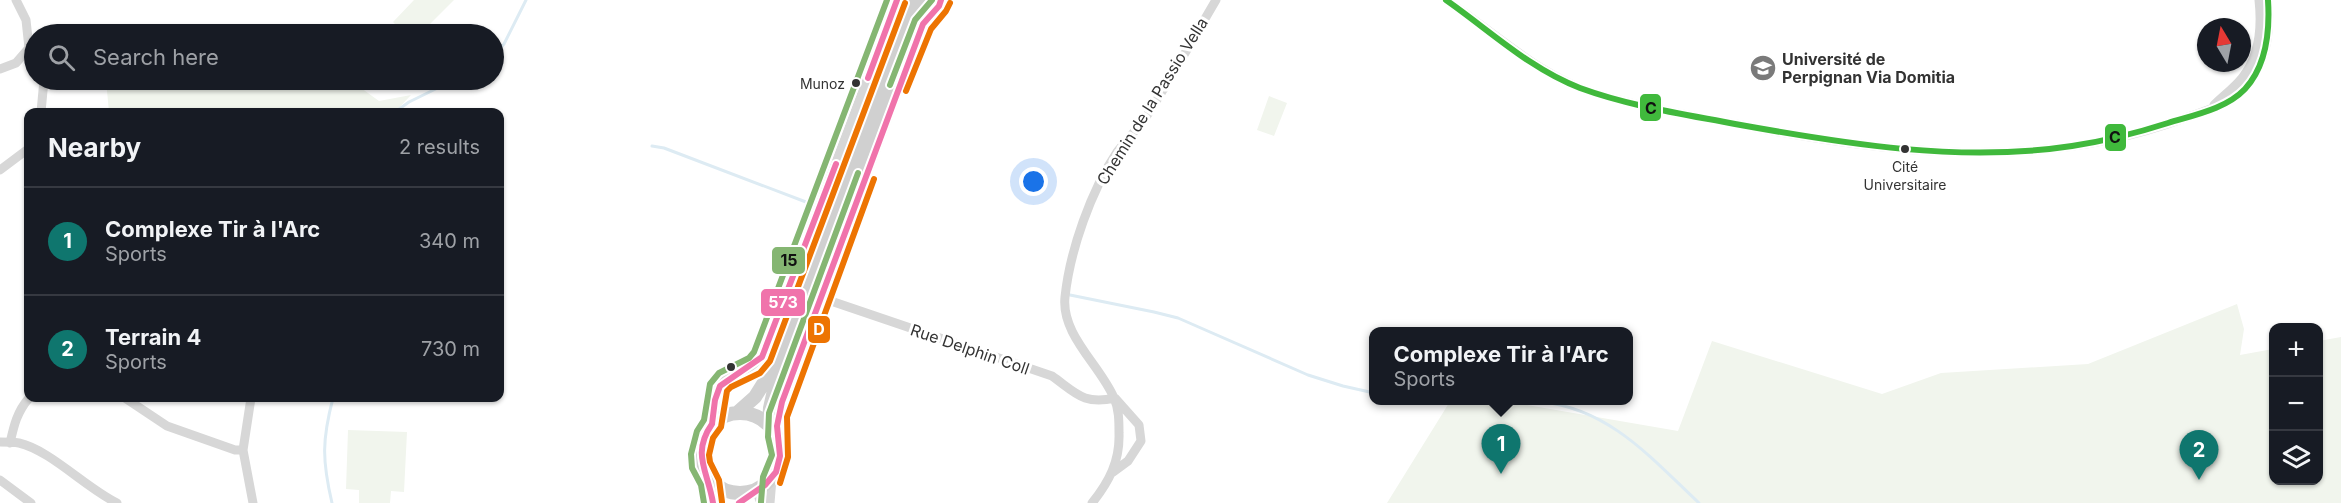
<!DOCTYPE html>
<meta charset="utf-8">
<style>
body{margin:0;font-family:Inter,sans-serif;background:#242831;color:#f1f3f6}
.controls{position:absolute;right:18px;bottom:18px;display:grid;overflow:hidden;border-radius:12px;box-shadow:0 2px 4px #0004}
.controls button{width:54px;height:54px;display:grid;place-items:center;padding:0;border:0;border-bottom:2px solid #363941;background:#171b24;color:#f1f3f6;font:30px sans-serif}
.compass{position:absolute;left:2197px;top:18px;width:54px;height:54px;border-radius:50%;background:#171b24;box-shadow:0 2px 4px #0004;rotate:350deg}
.you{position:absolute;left:1034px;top:182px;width:21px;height:21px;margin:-15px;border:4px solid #fff;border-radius:50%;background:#1a73e8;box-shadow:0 0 0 9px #1a73e833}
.badge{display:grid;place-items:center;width:39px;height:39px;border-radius:50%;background:#0f766e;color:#fff;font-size:20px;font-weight:700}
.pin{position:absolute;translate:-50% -50px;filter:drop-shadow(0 2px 3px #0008)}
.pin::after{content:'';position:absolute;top:32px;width:21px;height:18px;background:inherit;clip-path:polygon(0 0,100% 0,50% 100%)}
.popup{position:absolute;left:1369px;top:327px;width:264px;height:78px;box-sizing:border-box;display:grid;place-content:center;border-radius:12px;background:#171b24;filter:drop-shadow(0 2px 4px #0005);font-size:20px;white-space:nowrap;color:#9ea1a6}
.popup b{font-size:22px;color:#f1f3f6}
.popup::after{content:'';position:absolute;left:50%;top:100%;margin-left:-12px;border:12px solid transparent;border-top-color:#171b24}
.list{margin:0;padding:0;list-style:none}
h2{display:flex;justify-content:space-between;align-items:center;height:78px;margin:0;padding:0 24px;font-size:26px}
h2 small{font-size:20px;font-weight:400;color:#9ea1a6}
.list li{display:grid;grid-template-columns:39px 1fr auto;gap:18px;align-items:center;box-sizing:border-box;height:108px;padding:0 24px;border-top:2px solid #363941}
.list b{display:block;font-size:22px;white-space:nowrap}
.list p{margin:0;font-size:20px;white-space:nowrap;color:#9ea1a6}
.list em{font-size:20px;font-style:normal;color:#9ea1a6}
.icon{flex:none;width:33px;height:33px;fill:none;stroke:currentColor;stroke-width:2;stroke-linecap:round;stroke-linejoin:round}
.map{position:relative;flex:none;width:2341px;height:503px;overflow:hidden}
.search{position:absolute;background:#171b24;box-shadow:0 2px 4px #0004;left:24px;top:24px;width:480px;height:66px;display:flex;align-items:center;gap:15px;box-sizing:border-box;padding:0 21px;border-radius:33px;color:#9ea1a6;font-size:22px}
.panel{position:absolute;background:#171b24;box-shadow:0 2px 4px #0004;left:24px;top:108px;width:480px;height:294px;border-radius:12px}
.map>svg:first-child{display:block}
.green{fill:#f1f5ed}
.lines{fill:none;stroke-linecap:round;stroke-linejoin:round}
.stream{stroke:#ddebf3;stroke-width:3}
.street{stroke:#d7d7d7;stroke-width:9}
.secondary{stroke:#d0d0d0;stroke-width:14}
.bus-1-casing{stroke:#fff;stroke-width:10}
.bus-2-casing{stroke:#fff;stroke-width:10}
.bus-3-casing{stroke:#fff;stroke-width:10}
.bus-4-casing{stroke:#fff;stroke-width:10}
.bus-1{stroke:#40b93c;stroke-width:6}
.bus-2{stroke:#f073ab;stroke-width:6}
.bus-3{stroke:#ed7402;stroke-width:6}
.bus-4{stroke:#85b672;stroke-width:6}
.bus-dot{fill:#333;stroke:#fff;stroke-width:2}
.labels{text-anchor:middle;stroke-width:6;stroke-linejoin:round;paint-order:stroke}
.bus-label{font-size:14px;fill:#333;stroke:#fff;text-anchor:end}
.poi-label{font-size:16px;font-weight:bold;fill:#333;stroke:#fff;text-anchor:start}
.street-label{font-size:16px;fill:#333;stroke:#fff}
.line-badge{stroke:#fff;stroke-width:2}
.badge-label{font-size:16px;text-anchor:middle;font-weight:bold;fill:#fff}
.pale-badge-label{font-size:16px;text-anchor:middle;font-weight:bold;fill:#111}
</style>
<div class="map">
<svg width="2341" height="503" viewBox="0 0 2341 503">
<rect width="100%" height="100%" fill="#fff"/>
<!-- green -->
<path class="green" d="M414 0H454L420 34H405L393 22Z
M106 80H350L379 101 411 95 395 112H109Z
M1269 96 1287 103 1274 136 1257 130Z
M2237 304 2244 329 2240 355 2273 349 2274 480H2318L2319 341 2341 337V503H1387L1449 403 1503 401 1678 431 1712 341 1882 394 1941 373 2088 364Z
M348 430 407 432 404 492 391 491 390 503H359V490L346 489Z"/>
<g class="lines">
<!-- stream -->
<path class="stream" d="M494 55 504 44 526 0
M395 112 409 102 454 80
M652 146 664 148 806 202
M1070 295 1154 312 1178 318 1308 375 1343 386 1374 393
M1453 400H1461
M1542 402C1610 409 1652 459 1699 503
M332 503C322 460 322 440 333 398"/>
<!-- street -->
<path class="street" d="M1446 0C1494 32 1541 78 1598 94 1644 108 1693 116 1741 125 1889 153 2036 172 2182 119 2207 110 2236 104 2251 81 2268 56 2270 29 2268 0
M0 69 16 63 29 48 26 20 16 0
M2214 105C2223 96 2234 88 2242 78 2260 56 2262 27 2259 0
M41 112 44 80
M0 170 28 149
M822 298 1052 376C1076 393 1083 405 1115 398L1139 425 1141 441 1128 461 1113 472
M125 398 167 426 235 450H243
M251 398 243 450 253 503
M712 424C714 412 714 395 720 386 732 368 753 377 767 346L897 0
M777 437 778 415 782 402 923 24 939 6 941 0
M0 442C6 442 13 442 19 443 50 450 86 488 117 503
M10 443C14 425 17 412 29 398
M0 480 31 503
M756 490 761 503
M770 503 772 479
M1092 503C1109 482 1120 461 1119 433 1119 421 1119 409 1114 398 1100 365 1061 335 1065 297 1070 250 1091 191 1117 152 1126 140 1137 130 1146 117 1171 79 1193 39 1216 0"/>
<!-- secondary -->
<path class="secondary" d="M700 453a40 40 0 1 1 80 0a40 40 0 1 1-80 0Z
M737 413 755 397 765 381 909 0
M769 425 770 408 775 386 920 0
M710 482 713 503"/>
<defs>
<path id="bus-1" d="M1446 0C1489 30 1530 69 1580 88 1629 106 1683 114 1735 124 1846 144 1960 163 2072 146 2105 141 2137 133 2168 123 2194 115 2226 109 2245 89 2267 65 2270 31 2268 0"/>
<path id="bus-2" d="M868 78 897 0
M712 424 715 400 720 386 762 357 836 164
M712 424C691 454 708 471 713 503
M739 503 765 485 776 472 780 456 777 426 782 402 923 24 939 6 941 0"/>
<path id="bus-3" d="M906 91 931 29 946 11 950 3
M780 483 788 457 787 417 874 179
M722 502 719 480 710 462 709 455 713 438 721 427 727 391 731 387 760 373 770 361 905 3"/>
<path id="bus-4" d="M890 85 915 20 932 0
M761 502 763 477 772 455 768 437 769 413 858 173
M704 503 701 485 692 468 691 454 697 431 704 420 710 384 719 373 749 358 754 352 887 0"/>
</defs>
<!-- bus-1 casing -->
<use href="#bus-1" class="bus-1-casing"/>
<!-- bus-2 casing -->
<use href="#bus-2" class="bus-2-casing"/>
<!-- bus-3 casing -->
<use href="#bus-3" class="bus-3-casing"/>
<!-- bus-4 casing -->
<use href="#bus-4" class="bus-4-casing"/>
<!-- bus-1 -->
<use href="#bus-1" class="bus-1"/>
<!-- bus-2 -->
<use href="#bus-2" class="bus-2"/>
<!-- bus-3 -->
<use href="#bus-3" class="bus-3"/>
<!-- bus-4 -->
<use href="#bus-4" class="bus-4"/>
</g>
<!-- icons -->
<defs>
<symbol id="university-disc" viewBox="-11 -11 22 22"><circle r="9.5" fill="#7a7a7a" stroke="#fff"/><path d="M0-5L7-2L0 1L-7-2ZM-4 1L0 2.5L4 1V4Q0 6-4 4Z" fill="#fff"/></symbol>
</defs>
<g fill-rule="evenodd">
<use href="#university-disc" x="1748" y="53" width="30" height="30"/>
</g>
<!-- markers -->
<g class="bus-dot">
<circle cx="856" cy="83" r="5"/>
<circle cx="1905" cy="149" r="5"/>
<circle cx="731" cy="367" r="5"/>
</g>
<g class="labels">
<!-- bus labels -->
<g class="bus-label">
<text x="845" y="89">Munoz</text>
<text x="1905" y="172" text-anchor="middle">Cité<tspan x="1905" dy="18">Universitaire</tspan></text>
</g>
<!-- poi labels -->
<g class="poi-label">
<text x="1782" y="65">Université de<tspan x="1782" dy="18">Perpignan Via Domitia</tspan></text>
</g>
<!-- street labels -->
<g class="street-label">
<text transform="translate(1152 101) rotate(-58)" y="6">Chemin de la Passio Vella</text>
<text transform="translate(970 349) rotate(19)" y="6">Rue Delphin Coll</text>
</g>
</g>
<g class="line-badge">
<rect x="1639" y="93" width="23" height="29" rx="6" fill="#40b93c"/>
<rect x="2104" y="123" width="23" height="29" rx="6" fill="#40b93c"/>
<rect x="771" y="246" width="35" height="29" rx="6" fill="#85b672"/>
<rect x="760" y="288" width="46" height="29" rx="6" fill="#f073ab"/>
<rect x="807" y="315" width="24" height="29" rx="6" fill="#ed7402"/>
</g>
<g class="badge-label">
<text x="783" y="308">573</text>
<text x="819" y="335">D</text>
</g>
<g class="pale-badge-label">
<text x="1651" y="114">C</text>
<text x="2115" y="143">C</text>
<text x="789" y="266">15</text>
</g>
</svg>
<div class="controls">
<button>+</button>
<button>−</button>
<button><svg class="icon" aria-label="layers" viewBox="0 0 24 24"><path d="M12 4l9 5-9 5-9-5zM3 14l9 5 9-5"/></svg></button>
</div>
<svg class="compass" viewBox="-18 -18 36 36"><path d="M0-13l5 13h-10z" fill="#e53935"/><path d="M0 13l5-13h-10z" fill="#9ea1a6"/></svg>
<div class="you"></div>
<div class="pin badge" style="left:1501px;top:474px">1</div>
<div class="popup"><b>Complexe Tir à l'Arc</b>Sports</div>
<div class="pin badge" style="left:2199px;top:480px">2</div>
<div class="search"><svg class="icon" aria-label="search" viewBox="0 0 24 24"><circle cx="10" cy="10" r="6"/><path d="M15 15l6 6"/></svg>Search here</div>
<section class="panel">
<h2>Nearby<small>2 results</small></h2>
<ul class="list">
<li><span class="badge">1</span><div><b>Complexe Tir à l'Arc</b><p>Sports</p></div><em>340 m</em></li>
<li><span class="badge">2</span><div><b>Terrain 4</b><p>Sports</p></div><em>730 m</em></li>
</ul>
</section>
</div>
